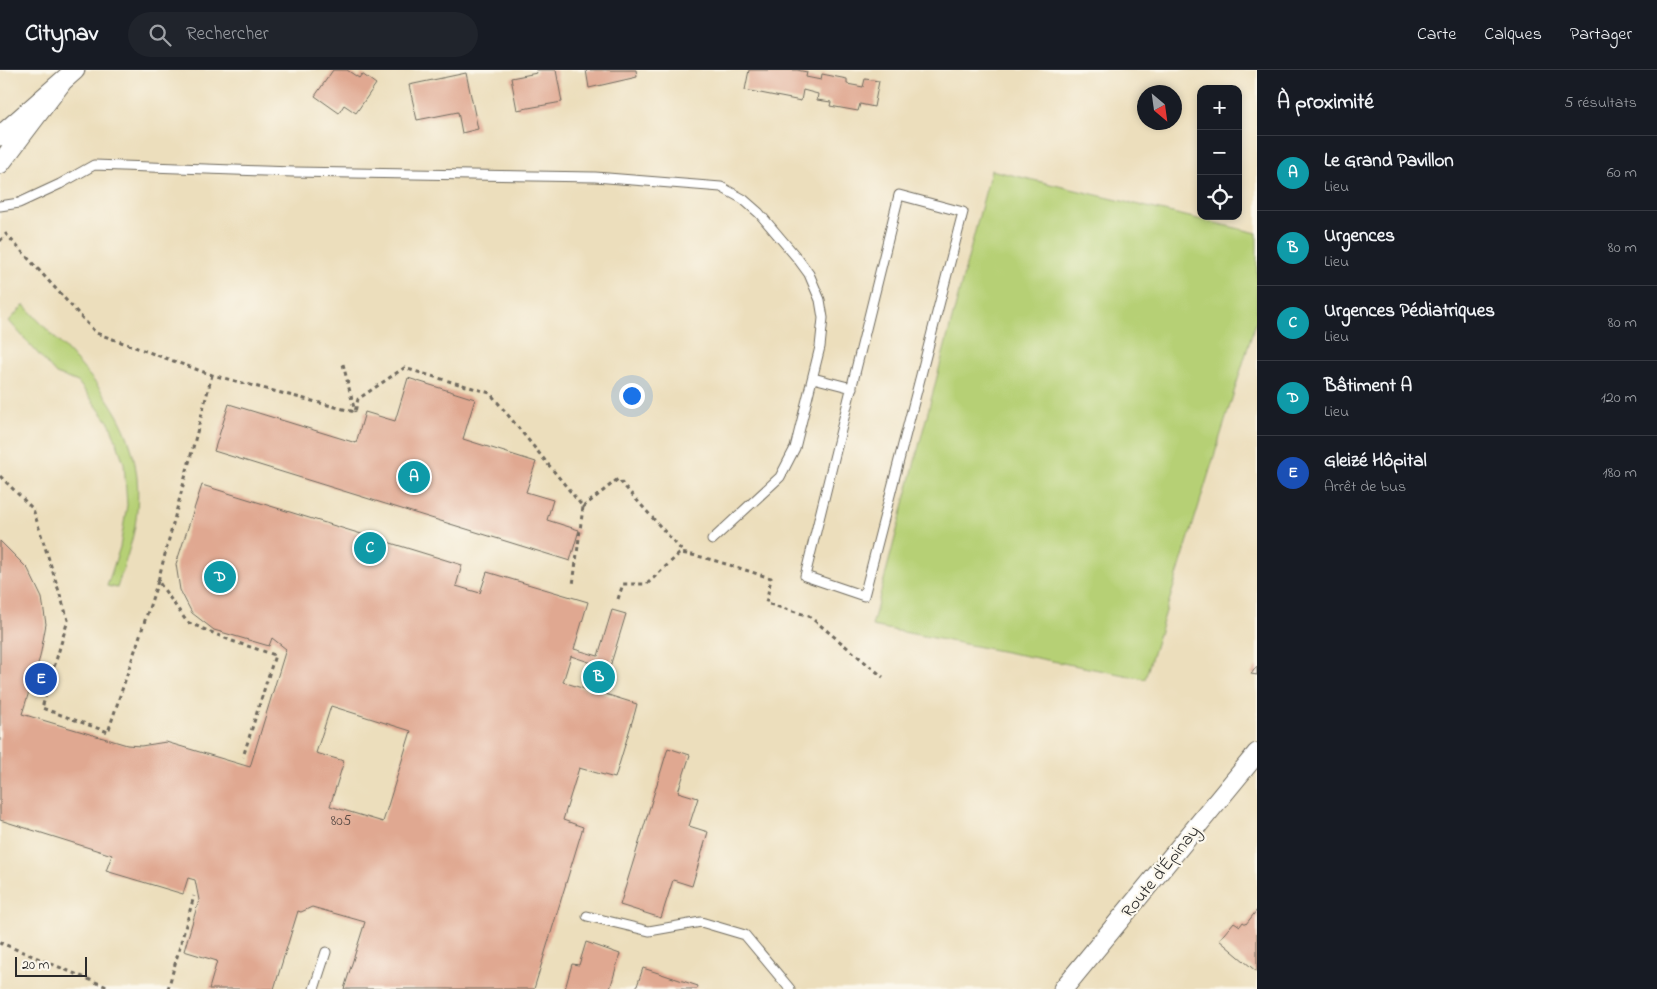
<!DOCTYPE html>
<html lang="fr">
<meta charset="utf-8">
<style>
body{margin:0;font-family:"Indie Flower",sans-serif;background:#20242c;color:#f1f3f6}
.controls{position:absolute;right:15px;top:15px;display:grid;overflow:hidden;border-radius:10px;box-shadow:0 2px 8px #0003}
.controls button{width:45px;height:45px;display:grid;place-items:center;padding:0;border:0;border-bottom:1px solid #363941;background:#171b24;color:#f1f3f6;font:25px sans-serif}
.compass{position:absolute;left:1137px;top:15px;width:45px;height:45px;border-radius:50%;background:#171b24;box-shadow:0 2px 8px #0003;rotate:151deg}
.scale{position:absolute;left:15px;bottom:12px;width:72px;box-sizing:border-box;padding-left:5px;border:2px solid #2b2b2b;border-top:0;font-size:14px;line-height:18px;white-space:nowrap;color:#2b2b2b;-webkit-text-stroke:4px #fbf7ec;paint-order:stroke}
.you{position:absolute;left:631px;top:325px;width:18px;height:18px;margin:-12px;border:4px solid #fff;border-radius:50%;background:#1a73e8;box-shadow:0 0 0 8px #1a73e833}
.badge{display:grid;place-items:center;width:32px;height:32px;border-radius:50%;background:#c8321e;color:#fff;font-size:16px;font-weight:700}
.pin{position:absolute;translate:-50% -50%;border:2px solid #fff;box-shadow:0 1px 5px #0006}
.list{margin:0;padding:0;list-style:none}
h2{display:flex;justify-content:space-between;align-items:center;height:65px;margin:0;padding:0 20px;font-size:21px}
h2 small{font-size:16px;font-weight:400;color:#9ea1a6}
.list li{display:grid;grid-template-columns:32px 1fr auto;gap:15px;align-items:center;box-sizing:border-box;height:75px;padding:0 20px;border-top:1px solid #363941}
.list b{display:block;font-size:19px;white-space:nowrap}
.list p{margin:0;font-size:16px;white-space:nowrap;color:#9ea1a6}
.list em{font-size:16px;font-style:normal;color:#9ea1a6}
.icon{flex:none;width:28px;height:28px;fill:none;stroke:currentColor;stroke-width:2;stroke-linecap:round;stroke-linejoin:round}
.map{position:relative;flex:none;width:1257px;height:919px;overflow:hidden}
header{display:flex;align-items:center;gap:30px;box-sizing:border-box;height:70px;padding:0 25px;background:#171b24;border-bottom:1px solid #363941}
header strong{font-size:24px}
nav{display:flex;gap:28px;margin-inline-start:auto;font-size:18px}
.search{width:350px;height:45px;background:#20242c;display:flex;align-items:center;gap:12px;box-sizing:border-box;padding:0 18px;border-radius:28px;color:#9ea1a6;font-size:19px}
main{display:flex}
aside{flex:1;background:#171b24}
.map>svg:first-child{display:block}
.green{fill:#b6d075;stroke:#707e50}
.building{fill:#e0a891;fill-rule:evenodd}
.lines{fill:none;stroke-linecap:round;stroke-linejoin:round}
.lane-casing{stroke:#6f6a5e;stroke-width:11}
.street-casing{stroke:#6f6a5e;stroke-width:21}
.path{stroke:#6f6a5e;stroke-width:3;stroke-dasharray:4 4;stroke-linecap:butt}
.lane{stroke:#fff;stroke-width:9}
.street{stroke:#fff;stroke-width:19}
.labels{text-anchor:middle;stroke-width:4.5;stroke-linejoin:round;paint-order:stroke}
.number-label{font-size:15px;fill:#584a44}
.street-label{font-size:18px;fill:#2b2b2b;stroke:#fbf7ec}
</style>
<header>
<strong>Citynav</strong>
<div class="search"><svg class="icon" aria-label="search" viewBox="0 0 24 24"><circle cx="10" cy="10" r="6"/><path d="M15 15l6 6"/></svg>Rechercher</div>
<nav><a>Carte</a><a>Calques</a><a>Partager</a></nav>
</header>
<main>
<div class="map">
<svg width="1257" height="919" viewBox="0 0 1257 919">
<rect width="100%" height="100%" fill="#fbf7ec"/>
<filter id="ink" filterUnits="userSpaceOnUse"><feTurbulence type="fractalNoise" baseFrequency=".02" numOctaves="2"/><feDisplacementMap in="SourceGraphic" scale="10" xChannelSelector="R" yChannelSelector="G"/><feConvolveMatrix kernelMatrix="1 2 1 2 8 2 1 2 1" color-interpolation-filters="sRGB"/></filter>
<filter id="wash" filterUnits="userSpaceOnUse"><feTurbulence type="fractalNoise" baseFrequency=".0096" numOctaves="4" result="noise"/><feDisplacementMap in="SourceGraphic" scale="20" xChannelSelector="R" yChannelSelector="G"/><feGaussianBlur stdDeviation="1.12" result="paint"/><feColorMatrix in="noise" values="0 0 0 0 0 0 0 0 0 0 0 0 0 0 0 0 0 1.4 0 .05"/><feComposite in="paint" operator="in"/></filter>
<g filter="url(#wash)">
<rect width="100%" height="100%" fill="#ecdebc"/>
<!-- green -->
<path class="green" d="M991 100 1257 163V248L1145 609 872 556Z
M24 235C87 304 152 352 135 456 131 477 123 498 117 518L107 516 120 477 127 435 124 393 110 354 78 312 56 304 9 251Z"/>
<g id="blocks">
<!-- building -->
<path class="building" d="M333 0H347L359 8 362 4 376 14 356 43 344 35 339 43 315 26Z
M536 0H556L562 32 517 40 511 8 537 3Z
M586 0H636L637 7 589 18Z
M749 0H797L807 2 806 7 821 10 822 4 847 9V14L863 17 865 9 879 11 874 37 860 34 858 41 830 36 831 32 817 30 818 24 803 20 801 31 745 20Z
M466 3 478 59 462 63 458 42 417 50 409 15Z
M408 308 475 329 463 369 536 392 526 422 553 430 547 450 579 460 570 491 214 381 229 334 356 373 365 342 395 351Z
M202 415 462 495 456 516 480 523 487 502 588 532 574 579 598 586 612 540 626 544 602 623 637 634 635 642 615 708 579 698 563 750 583 757 534 919H344L365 852 312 837 301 842 298 841 274 919H209L217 891 184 881 199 830 195 810 188 808 183 824 106 801 112 785 0 750V471L28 499 42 528 46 554 40 587 22 644 127 675 141 676 166 672 250 697 286 579 272 568 269 576 214 560 192 543 180 520 176 494ZM571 586 595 594 588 620 563 612ZM331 636 411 661 383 752 330 736 344 691 316 683Z
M1257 596V605L1251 604Z
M668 678 690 685 678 722 698 728 689 756 708 762 692 816 673 810 661 848 620 835Z
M1257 840V902L1219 870 1234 852 1240 856 1243 852 1246 854Z
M586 872 620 884 610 919H565L572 894 579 895Z
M643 898 698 916 697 919H636Z"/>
</g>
</g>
<g filter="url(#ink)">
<use href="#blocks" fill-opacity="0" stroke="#6f6a5e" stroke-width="1"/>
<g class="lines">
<defs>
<path id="lane" d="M899 125 963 142 864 526 805 506Z
M0 136 19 133 60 114 94 95 294 102 595 107 721 117 743 129 759 143 798 189 809 204 820 230 823 248 820 277 795 378 780 407 712 470
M813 308 852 318
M587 846 649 861 701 852 745 865 790 919
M314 919 326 882"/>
<path id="street" d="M0 66 75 0
M0 94 62 12
M1063 919 1257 683"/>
</defs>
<!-- lane casing -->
<use href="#lane" class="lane-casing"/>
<!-- street casing -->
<use href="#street" class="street-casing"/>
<!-- path -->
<path class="path" d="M0 171 6 164 96 263 212 305 355 342 358 329 404 298 490 323 583 437 573 515
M343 294 355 342
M212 305 158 511 187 552 232 571 275 585 243 687
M0 406 33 439 68 550 42 638 108 662 158 511
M583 437 618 409 683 482
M618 529 623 514H647L679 484C688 480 756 504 771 508L766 533 809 546 883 607
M0 875 1 873 112 919
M168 919 194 826"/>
<!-- lane -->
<use href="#lane" class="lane"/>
<!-- street -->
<use href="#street" class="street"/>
</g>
</g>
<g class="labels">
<!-- number labels -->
<g class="number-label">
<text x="341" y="755">805</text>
</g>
<!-- street labels -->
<g class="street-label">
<text transform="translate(1160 801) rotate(-51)" y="6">Route d'Épinay</text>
</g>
</g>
</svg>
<div class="controls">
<button>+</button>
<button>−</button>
<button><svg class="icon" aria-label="locate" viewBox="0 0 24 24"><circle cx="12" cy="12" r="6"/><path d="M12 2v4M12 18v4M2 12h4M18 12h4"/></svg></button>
</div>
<svg class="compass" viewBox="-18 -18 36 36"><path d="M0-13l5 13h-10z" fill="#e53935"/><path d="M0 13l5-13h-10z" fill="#9ea1a6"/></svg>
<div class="scale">20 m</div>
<div class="you"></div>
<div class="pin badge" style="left:414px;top:407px;background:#0f9aa8">A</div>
<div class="pin badge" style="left:599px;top:607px;background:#0f9aa8">B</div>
<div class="pin badge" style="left:370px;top:478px;background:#0f9aa8">C</div>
<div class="pin badge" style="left:220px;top:507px;background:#0f9aa8">D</div>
<div class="pin badge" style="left:41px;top:609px;background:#1a4fb4">E</div>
</div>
<aside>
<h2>À proximité<small>5 résultats</small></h2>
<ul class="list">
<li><span class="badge" style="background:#0f9aa8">A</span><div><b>Le Grand Pavillon</b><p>Lieu</p></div><em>60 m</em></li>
<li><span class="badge" style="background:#0f9aa8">B</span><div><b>Urgences</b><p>Lieu</p></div><em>80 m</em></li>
<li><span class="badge" style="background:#0f9aa8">C</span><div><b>Urgences Pédiatriques</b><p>Lieu</p></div><em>80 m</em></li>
<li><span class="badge" style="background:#0f9aa8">D</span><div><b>Bâtiment A</b><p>Lieu</p></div><em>120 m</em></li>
<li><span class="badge" style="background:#1a4fb4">E</span><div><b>Gleizé Hôpital</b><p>Arrêt de bus</p></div><em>180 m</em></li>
</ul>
</aside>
</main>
